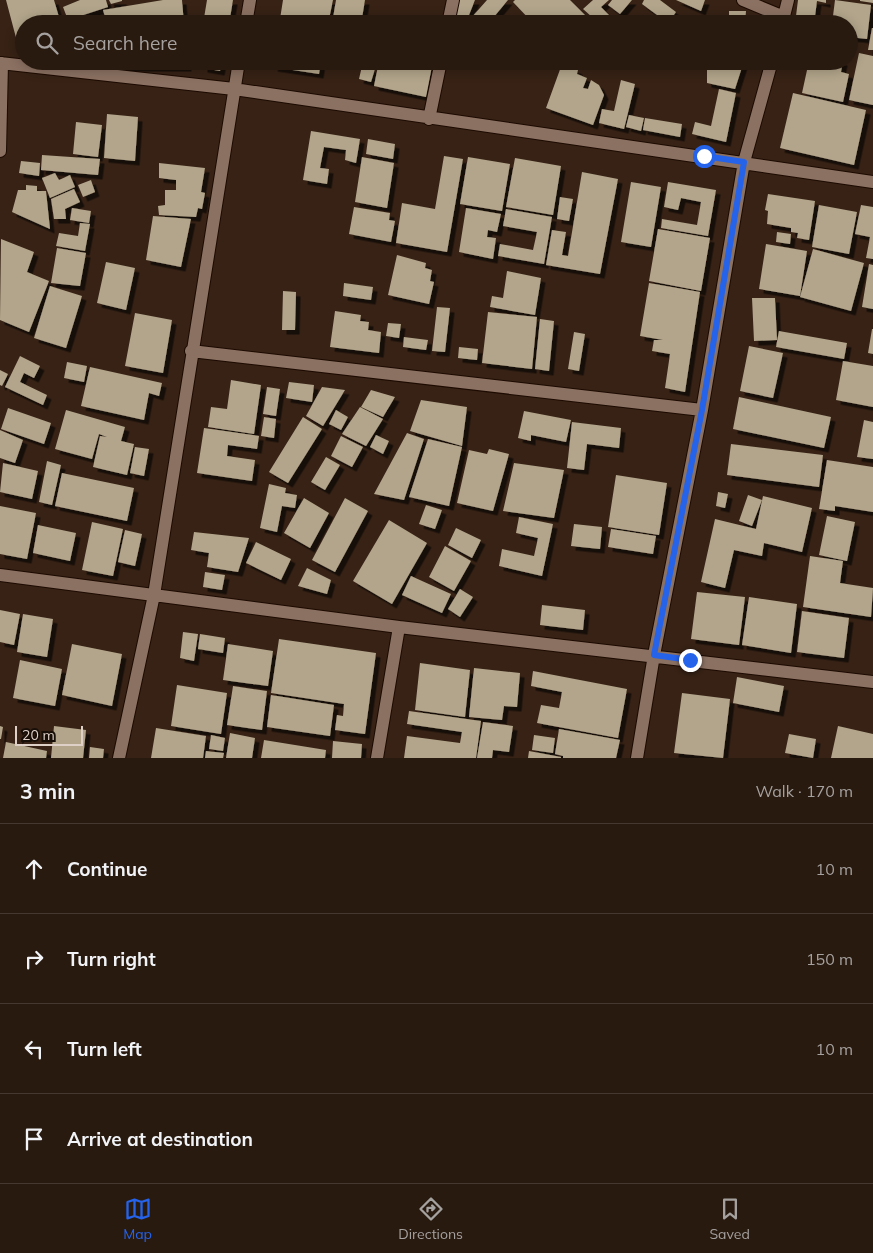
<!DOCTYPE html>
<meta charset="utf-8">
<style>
body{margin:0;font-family:Mulish,sans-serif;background:#312319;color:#f1f3f6}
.scale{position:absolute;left:15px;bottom:12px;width:68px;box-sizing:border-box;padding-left:5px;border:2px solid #decfc7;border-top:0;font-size:14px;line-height:18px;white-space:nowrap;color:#decfc7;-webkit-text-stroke:4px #170e08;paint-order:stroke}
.stop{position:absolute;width:15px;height:15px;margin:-11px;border:4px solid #2563eb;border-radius:50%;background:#fff}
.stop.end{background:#2563eb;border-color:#fff;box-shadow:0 1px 5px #0008}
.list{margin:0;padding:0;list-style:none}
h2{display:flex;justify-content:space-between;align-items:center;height:65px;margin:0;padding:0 20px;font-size:21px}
h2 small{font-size:16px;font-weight:400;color:#a5a19f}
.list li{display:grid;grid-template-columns:32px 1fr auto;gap:15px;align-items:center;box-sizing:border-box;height:90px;padding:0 20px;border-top:1px solid #453830}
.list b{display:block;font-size:19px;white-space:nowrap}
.list em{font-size:16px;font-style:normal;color:#a5a19f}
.icon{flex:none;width:28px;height:28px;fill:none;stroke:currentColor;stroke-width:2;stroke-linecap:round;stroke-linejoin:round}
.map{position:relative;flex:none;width:873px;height:758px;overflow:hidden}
.search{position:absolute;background:#291a10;box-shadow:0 2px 12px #0003;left:15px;right:15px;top:15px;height:55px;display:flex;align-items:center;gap:12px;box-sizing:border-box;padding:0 18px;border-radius:28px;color:#a5a19f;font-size:19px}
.sheet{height:425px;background:#291a10}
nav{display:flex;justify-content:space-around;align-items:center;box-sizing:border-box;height:70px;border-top:1px solid #453830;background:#291a10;font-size:14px;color:#a5a19f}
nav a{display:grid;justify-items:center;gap:2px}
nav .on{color:#2563eb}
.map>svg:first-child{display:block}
.building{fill:#b2a58b;filter:url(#shadow)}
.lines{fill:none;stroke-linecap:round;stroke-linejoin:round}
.street-casing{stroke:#1d0a01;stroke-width:14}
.street{stroke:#8b7162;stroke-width:12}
.route{stroke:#2563eb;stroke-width:6}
</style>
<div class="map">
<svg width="873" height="758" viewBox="0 0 873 758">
<defs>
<filter id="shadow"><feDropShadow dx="4.5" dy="4.5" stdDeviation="0" flood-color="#0009"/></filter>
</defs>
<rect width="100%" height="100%" fill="#372215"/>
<!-- building -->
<path class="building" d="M6 0H54L61 24H24V50L19 49Z
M80 0H106L108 7 68 20 63 7Z
M109 0H122V1L111 4Z
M163 0H182L184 24H107L103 10Z
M207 0H233L229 24H203Z
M283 0H333L328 24H304L280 19Z
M336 0H365L361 24H332Z
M458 0H475L469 15 472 17 487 0H508L488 24H460L454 19Z
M515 0H570L594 24H534L513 2Z
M593 0H609L601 7 609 15 600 24 583 9Z
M612 0H632L620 14 608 5Z
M644 0H660L676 12 668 23 642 4Z
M676 0H705L701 11Z
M798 0H826V3L817 1 814 24H795Z
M835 0 871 5 867 39 849 37V24H832Z
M860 0H873V3L860 1Z
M729 11H746L745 24H729Z
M872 28H873V50H868Z
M859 53 873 56V105L849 100Z
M118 61H187V67H120Z
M203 61H222L220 71 203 68Z
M275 61H321L319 74 273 67Z
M379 61H433L426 97 374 86Z
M719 61H744L735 89 707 83V68L717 70Z
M809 61H843L841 72 849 74 843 102 802 93Z
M562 64 578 70 577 74 587 78 583 88 588 89 591 80 599 85 604 95 593 125 546 108Z
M362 66 375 69 371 82 359 79Z
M621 80 635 84 624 129 599 123 602 109 614 111Z
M719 89 736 93 726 142 692 134 695 122 711 126Z
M793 93 866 110 854 165 780 148Z
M107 114 138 117 135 161 104 158Z
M629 115 644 118 641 131 626 127Z
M645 118 682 124 680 137 643 130Z
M76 122 102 125 98 157 73 154Z
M311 131 360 139 356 163 345 160 346 150 324 147 320 168 329 169 327 184 303 180Z
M368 139 395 144 393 159 366 154Z
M42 155 100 159 98 175 41 170Z
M444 156 463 159 447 252 396 243 402 203 435 209Z
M362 157 394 163 387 208 355 202Z
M468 157 510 164 502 211 460 204Z
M515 158 561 166 553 215 506 207Z
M21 161 40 163 39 176 19 173Z
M159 163 205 168 201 192 205 193 202 209 198 208 196 217 159 215 158 206 165 205V190H176V180L159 178Z
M582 172 618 179 600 274 546 265 552 230 566 232 562 255 568 256Z
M55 173 59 180 70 175 75 187 50 198 42 178Z
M91 180 95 192 83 197 78 185Z
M631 182 661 187 651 247 621 242Z
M668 182 716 190 708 236 661 228 662 219 697 225 701 202 681 198 678 210 664 207Z
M26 185 37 186V191H46L50 229 12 212 18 190H26Z
M74 189 80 202 65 209 66 219H54L51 199Z
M768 194 815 201 809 240 797 238 798 233 791 232V228L767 224 768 211 765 210Z
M560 197 573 199 569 221 557 219Z
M819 205 857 212 849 254 812 247Z
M861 205 873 207V259L866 258 870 237 855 234Z
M354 207 390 213 389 220 395 221 391 242 349 234Z
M72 208 91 211 89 223 70 220Z
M466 208 501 214 497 232 488 230 487 237 496 238 493 259 459 252Z
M506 209 552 217 544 264 498 256 500 244 533 250 537 232 503 226Z
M153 216 191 219 181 267 146 260Z
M80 223 90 224 85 251 56 246 59 233 78 236Z
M658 229 710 238 701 291 649 281Z
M777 232 791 234 790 244 776 242Z
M1 239 34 252 27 272 49 281 29 332 0 320Z
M766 244 807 251 800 296 759 289Z
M57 248 86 253 80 286 51 283Z
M813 249 864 263 851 311 800 297Z
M397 255 426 263 425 268 432 270 430 281 434 282 429 304 388 295Z
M106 262 135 268 126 310 97 303Z
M869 264 873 265V309L862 307Z
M507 271 541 278 535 315 490 307 492 296 503 298Z
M344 283 373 287 371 300 343 296Z
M649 283 700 292 685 392 665 388 670 354 652 351 654 340H663L640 336Z
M50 286 82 296 66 348 34 338Z
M283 291 296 292 295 330H282Z
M752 298H775L777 340 754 341Z
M437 307 450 308 445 352 432 351Z
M335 311 361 315 360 321 369 322 368 330 381 332 379 353 330 347Z
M488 312 537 317 532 369 482 363Z
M135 313 172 320 163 373 125 366Z
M540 319 554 321 549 371 535 369Z
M388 323 401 324 399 338 386 336Z
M872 329H873V354L868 353Z
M779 331 847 343 844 359 776 347Z
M574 332 585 334 579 371 568 369Z
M404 337 428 340 426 350 403 347Z
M749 346 783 353 773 398 740 391Z
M459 347 478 349 477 360 458 358Z
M20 356 40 366 34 378 24 373 20 382 47 395 43 405 5 387Z
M843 361 873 366V407L836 400Z
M67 362 87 366 84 382 64 378Z
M90 367 162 383 159 396 149 393 144 420 81 406Z
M0 370 8 374 2 386 0 385Z
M231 380 261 385 254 434 208 427 211 407 227 409Z
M289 382 314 385 312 402 286 398Z
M267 387 280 389 276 416 263 414Z
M322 387 345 390 323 426 306 416Z
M371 390 395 397 383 417 361 407Z
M739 397 831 417 824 448 733 429Z
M421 400 467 407 462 446 410 431Z
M360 407 383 419 366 446 342 434Z
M8 408 51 423 44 444 1 429Z
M66 410 125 427 121 441 134 444 127 475 93 467 100 436 107 437 99 434 92 459 55 449Z
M336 410 348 417 341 430 329 424Z
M524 411 571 420 566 442 531 435V441L518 438Z
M264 417 276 419 274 438 261 436Z
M303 417 322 429 288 483 269 472Z
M864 420 873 422V459L857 457Z
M572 422 621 428 619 448 587 444 584 470 567 468Z
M204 428 259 436 257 449 228 445 227 456 255 460 252 481 197 473Z
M0 430 23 440 15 463 0 458Z
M407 433 424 439 404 500 374 494Z
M376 435 389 441 383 454 370 447Z
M341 436 363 447 352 467 331 456Z
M428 439 462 447 449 506 409 497Z
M731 444 823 455 819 487 727 475Z
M135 447 149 449 144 476 130 473Z
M489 449 509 454 493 511 457 503 469 450 487 454Z
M326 457 340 465 325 490 311 482Z
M827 460 873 467V512L835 506V511L819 509Z
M47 461 61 465 52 505 39 502Z
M3 463 38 471 32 499 0 492Z
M514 463 564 470 554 518 503 511Z
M62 473 134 488 127 521 55 506Z
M616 475 667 483 659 535 608 527Z
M269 484 286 488 285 493 297 495 295 508 282 506 277 532 260 528Z
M718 492 728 494 725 508 716 506Z
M748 495 762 500 752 526 739 521Z
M763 496 812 508 802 552 764 543 762 556 734 550 725 588 701 582 715 519 756 529Z
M304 498 329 513 310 548 284 533Z
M345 498 368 511 335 572 312 560Z
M426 505 442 510 435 529 419 524Z
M0 506 36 513 27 559 0 554Z
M827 516 855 522 847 561 819 555Z
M519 517 553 524 542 576 499 566 502 549 534 556 538 538 516 533Z
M389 520 427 543 392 604 353 581Z
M92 522 123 529 113 576 82 570Z
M574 524 602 527 600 549 571 546Z
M38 525 76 533 70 561 33 553Z
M456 528 481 540 472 558 448 545Z
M611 529 656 536 653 554 608 547Z
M125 530 142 534 135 566 118 562Z
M194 532 249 538 238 572 207 567 209 553 191 550Z
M256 542 291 559 281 580 246 563Z
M445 546 471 561 454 591 429 577Z
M810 556 843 561 840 583 873 588 871 617 803 607Z
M307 568 331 580 327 594 298 586Z
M205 572 225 575 222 590 203 587Z
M411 576 451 594 442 613 402 595Z
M460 589 473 597 460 617 448 609Z
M697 592 745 597 739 645 691 639Z
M749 597 797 604 791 653 742 645Z
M542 605 585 610 583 630 540 625Z
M0 610 20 614 14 645 0 642Z
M802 611 849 618 844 658 797 652Z
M23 614 53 619 47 657 17 652Z
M183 632 198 634 194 661 180 658Z
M200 634 225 638 223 653 198 649Z
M279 639 376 653 365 734 335 730 337 715 343 716 344 704 271 693Z
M72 644 122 654 112 706 62 695Z
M228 644 273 651 268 686 223 680Z
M20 660 62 669 55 706 13 698Z
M420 663 470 670 465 717 415 710Z
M474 668 520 673 517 707 504 706 502 720 469 717Z
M533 671 627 689 618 738 537 723 541 705 559 708 562 692 531 686Z
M737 677 784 686 779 712 733 703Z
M177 685 227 693 221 734 171 726Z
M233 686 267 691 262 730 227 725Z
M682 693 730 699 723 758 674 753Z
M271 695 334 705 330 736 267 727Z
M409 711 481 721 476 758H404L407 736 460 743 462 732 407 724Z
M483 722 513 726 509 752 493 750 492 758H477Z
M0 726 3 727 1 739H0Z
M54 726 86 730 83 758H51Z
M838 726 873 734V758H831Z
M156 728 206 736 203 758H151Z
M559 729 620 740 616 758H563V756L555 754Z
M230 733 255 738 252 758H226Z
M789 734 816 739 813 758 785 753Z
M211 735 225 738 223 751 209 749Z
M534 735 555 738 553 753 532 750Z
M264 740 326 750 325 758H261Z
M333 741 362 744 361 758H332Z
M6 742 47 751 46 758H3Z
M90 747 104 749 103 758H89Z
M206 751 224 753 223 758H205Z
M529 751 561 757V758H528Z"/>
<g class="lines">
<defs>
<path id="street" d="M743 0 784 17
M246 24 250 0
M448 24 453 0
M782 24 788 0
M0 63 234 89 873 182
M429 119 441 61
M0 151 2 63
M191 351 702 410
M0 575 399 627 873 682
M119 758 154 595 239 61
M377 758 399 627
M637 758 654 655 702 410 744 162 772 61"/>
</defs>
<!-- street casing -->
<use href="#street" class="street-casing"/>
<!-- street -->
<use href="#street" class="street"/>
</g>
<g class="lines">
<!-- route -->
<path class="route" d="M690 660 654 655 702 410 744 162 704 156"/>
</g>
</svg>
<div class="scale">20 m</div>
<div class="stop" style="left:704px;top:156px"></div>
<div class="stop end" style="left:690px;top:660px"></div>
<div class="search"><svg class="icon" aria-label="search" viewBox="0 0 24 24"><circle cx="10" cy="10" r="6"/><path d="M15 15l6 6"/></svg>Search here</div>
</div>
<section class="sheet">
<h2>3 min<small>Walk · 170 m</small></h2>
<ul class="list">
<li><svg class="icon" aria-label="ahead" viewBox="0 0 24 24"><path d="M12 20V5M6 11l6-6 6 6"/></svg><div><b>Continue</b></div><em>10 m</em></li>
<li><svg class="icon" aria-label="right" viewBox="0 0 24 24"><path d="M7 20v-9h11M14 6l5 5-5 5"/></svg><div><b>Turn right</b></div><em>150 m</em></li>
<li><svg class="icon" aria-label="left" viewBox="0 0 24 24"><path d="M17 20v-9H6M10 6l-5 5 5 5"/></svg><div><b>Turn left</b></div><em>10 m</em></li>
<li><svg class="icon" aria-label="arrive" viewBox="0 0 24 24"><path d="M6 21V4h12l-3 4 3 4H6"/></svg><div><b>Arrive at destination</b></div></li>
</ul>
</section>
<nav>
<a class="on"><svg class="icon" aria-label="map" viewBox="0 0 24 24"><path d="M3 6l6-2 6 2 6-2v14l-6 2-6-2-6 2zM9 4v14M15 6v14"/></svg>Map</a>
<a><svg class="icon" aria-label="directions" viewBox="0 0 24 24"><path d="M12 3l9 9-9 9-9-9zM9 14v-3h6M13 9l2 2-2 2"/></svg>Directions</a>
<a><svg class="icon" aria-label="saved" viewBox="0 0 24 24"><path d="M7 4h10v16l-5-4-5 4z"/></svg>Saved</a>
</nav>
